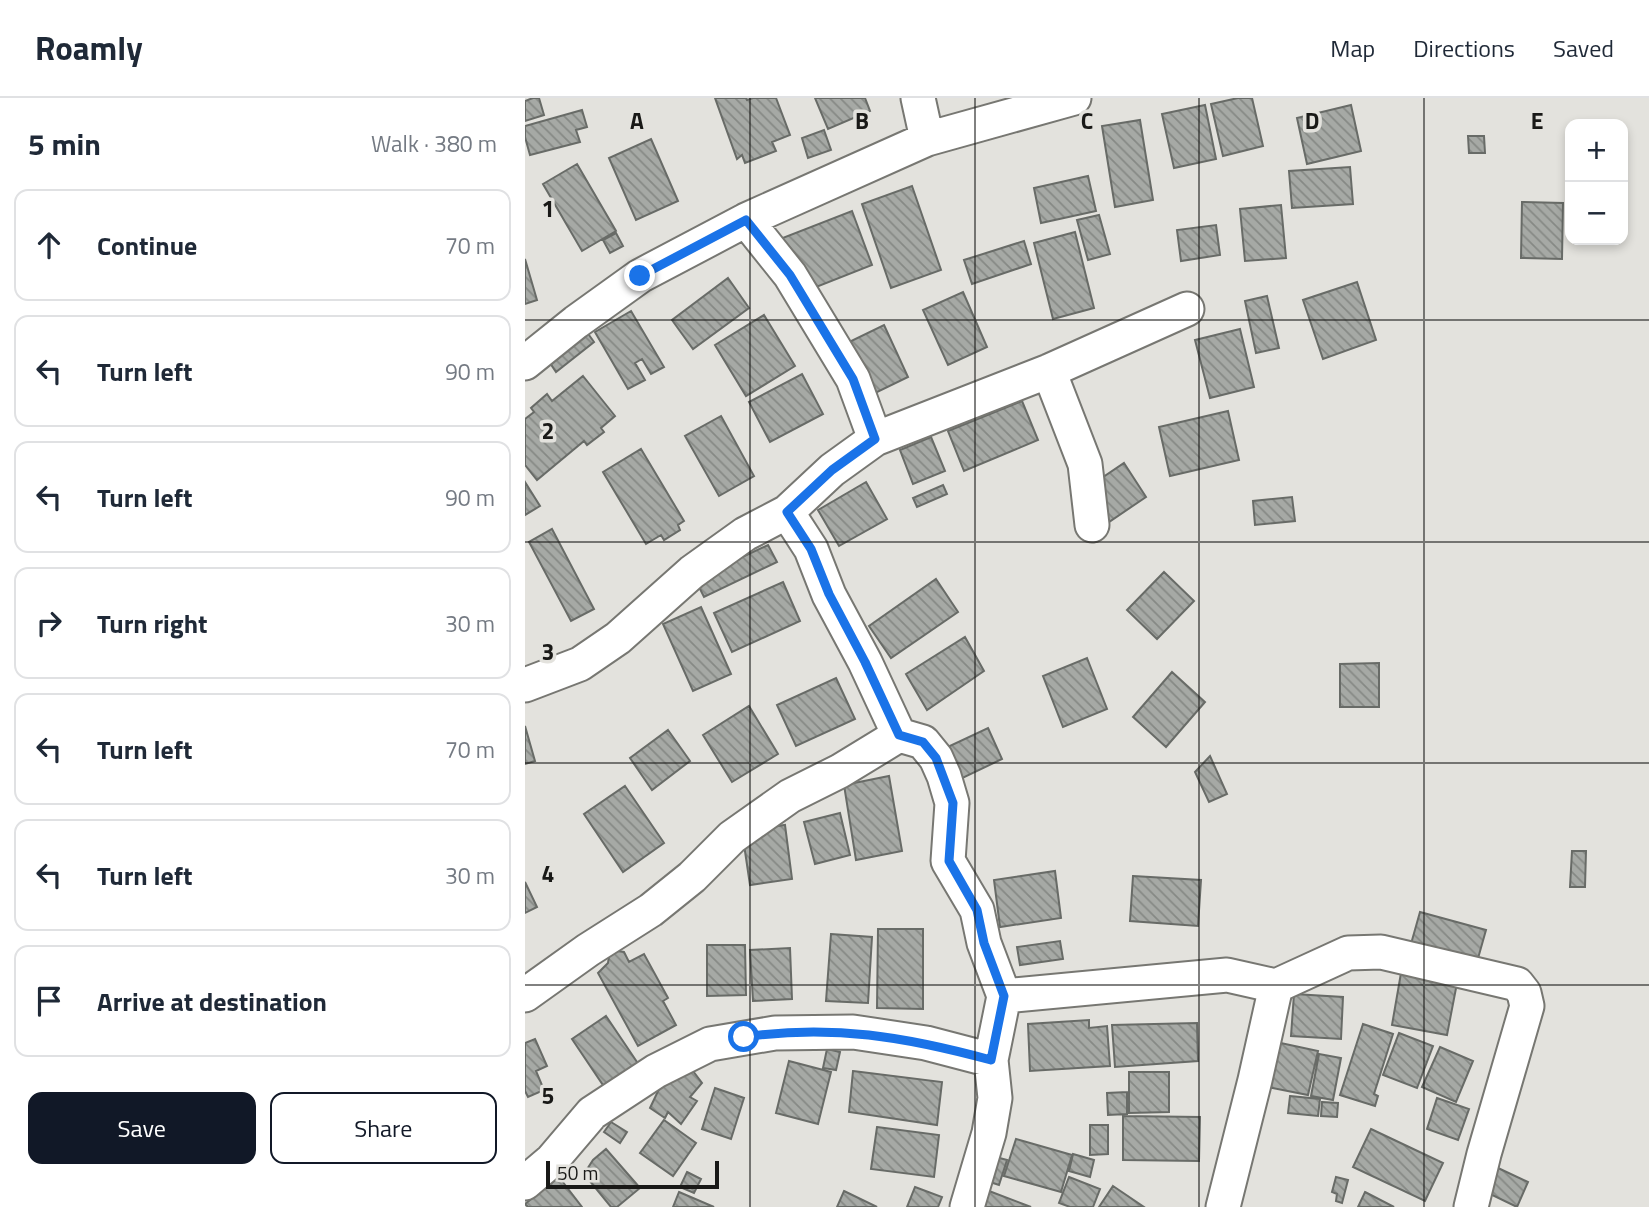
<!DOCTYPE html>
<meta charset="utf-8">
<style>
body{margin:0;font-family:"Titillium Web",sans-serif;background:#f2f2f3;color:#1f2937}
.controls{position:absolute;right:21px;top:21px;display:grid;overflow:hidden;border-radius:14px;box-shadow:0 4px 10px #0003}
.controls button{width:63px;height:63px;display:grid;place-items:center;padding:0;border:0;border-bottom:2px solid #e0e1e3;background:#fff;color:#1f2937;font:35px sans-serif}
.scale{position:absolute;left:21px;bottom:18px;width:173px;box-sizing:border-box;padding-left:7px;border:4px solid #191917;border-top:0;font-size:19px;line-height:24px;white-space:nowrap;color:#191917;-webkit-text-stroke:5px #e3e2dd;paint-order:stroke}
.stop{position:absolute;width:21px;height:21px;margin:-16px;border:5px solid #1a73e8;border-radius:50%;background:#fff}
.stop.end{background:#1a73e8;border-color:#fff;box-shadow:0 2px 7px #0008}
.list{margin:0;padding:0;list-style:none}
h2{display:flex;justify-content:space-between;align-items:center;height:91px;margin:0;padding:0 28px;font-size:30px}
h2 small{font-size:23px;font-weight:400;color:#747a83}
.list li{display:grid;grid-template-columns:46px 1fr auto;gap:21px;align-items:center;box-sizing:border-box;height:112px;margin:0 14px 14px;padding:0 14px;border:2px solid #e0e1e3;border-radius:14px}
.list b{display:block;font-size:26px;white-space:nowrap}
.list em{font-size:23px;font-style:normal;color:#747a83}
.actions{display:flex;gap:14px;padding:21px 28px}
.actions a{flex:1;padding:16px 0;border:2px solid #111827;border-radius:14px;text-align:center;font-size:24px;color:#111827}
.actions .main{background:#111827;color:#fff}
.icon{flex:none;width:38px;height:38px;fill:none;stroke:currentColor;stroke-width:2;stroke-linecap:round;stroke-linejoin:round}
.map{position:relative;flex:none;width:1124px;height:1109px;overflow:hidden}
header{display:flex;align-items:center;gap:42px;box-sizing:border-box;height:98px;padding:0 35px;background:#fff;border-bottom:2px solid #e0e1e3}
header strong{font-size:33px}
nav{display:flex;gap:38px;margin-inline-start:auto;font-size:24px}
main{display:flex}
aside{flex:1;background:#fff}
.map>svg:first-child{display:block}
.building{fill:url(#building-back-hatch);stroke:#686b67;stroke-width:2}
.lines{fill:none;stroke-linecap:round;stroke-linejoin:round}
.minor-casing{stroke:#777772;stroke-width:37}
.minor{stroke:#fff;stroke-width:33}
.route{stroke:#1a73e8;stroke-width:9}
.grid{fill:none;stroke:#191917;stroke-width:2;stroke-opacity:0.55}
.grid-label{font-size:23px;text-anchor:middle;font-weight:bold;fill:#191917;stroke:#e3e2dd;stroke-width:7;stroke-linejoin:round;paint-order:stroke}
</style>
<header>
<strong>Roamly</strong>
<nav><a>Map</a><a>Directions</a><a>Saved</a></nav>
</header>
<main>
<aside>
<h2>5 min<small>Walk · 380 m</small></h2>
<ul class="list">
<li><svg class="icon" aria-label="ahead" viewBox="0 0 24 24"><path d="M12 20V5M6 11l6-6 6 6"/></svg><div><b>Continue</b></div><em>70 m</em></li>
<li><svg class="icon" aria-label="left" viewBox="0 0 24 24"><path d="M17 20v-9H6M10 6l-5 5 5 5"/></svg><div><b>Turn left</b></div><em>90 m</em></li>
<li><svg class="icon" aria-label="left" viewBox="0 0 24 24"><path d="M17 20v-9H6M10 6l-5 5 5 5"/></svg><div><b>Turn left</b></div><em>90 m</em></li>
<li><svg class="icon" aria-label="right" viewBox="0 0 24 24"><path d="M7 20v-9h11M14 6l5 5-5 5"/></svg><div><b>Turn right</b></div><em>30 m</em></li>
<li><svg class="icon" aria-label="left" viewBox="0 0 24 24"><path d="M17 20v-9H6M10 6l-5 5 5 5"/></svg><div><b>Turn left</b></div><em>70 m</em></li>
<li><svg class="icon" aria-label="left" viewBox="0 0 24 24"><path d="M17 20v-9H6M10 6l-5 5 5 5"/></svg><div><b>Turn left</b></div><em>30 m</em></li>
<li><svg class="icon" aria-label="arrive" viewBox="0 0 24 24"><path d="M6 21V4h12l-3 4 3 4H6"/></svg><div><b>Arrive at destination</b></div></li>
</ul>
<div class="actions"><a class="main">Save</a><a>Share</a></div>
</aside>
<div class="map">
<svg width="1124" height="1109" viewBox="0 0 1124 1109">
<defs>
<pattern id="building-back-hatch" width="6" height="6" patternUnits="userSpaceOnUse" patternTransform="scale(1.75)"><rect width="6" height="6" fill="#a6a9a5"/><path d="M-1 5l2 2M0 0l6 6M5-1l2 2" fill="none" stroke="#868985"/></pattern>
</defs>
<rect width="100%" height="100%" fill="#e3e2dd"/>
<!-- building -->
<path class="building" d="M8 0H14L19 17 0 23V3Z
M190 0H221L222 2 228 0H251L265 37 247 44 251 53 220 65 217 57 212 61Z
M290 0H340L345 13 303 31Z
M713 0H727L738 48 698 58 686 6Z
M680 7 691 61 649 70 637 16Z
M826 7 836 53 782 66 772 20Z
M57 12 62 29 51 32 55 44 5 57 0 39V28Z
M615 22 628 102 590 109 577 28Z
M299 32 306 52 283 60 277 40Z
M943 38H959L960 55H944Z
M126 41 153 103 111 122 84 60Z
M52 66 91 133 57 153 18 86Z
M825 69 828 106 767 110 764 73Z
M563 78 571 113 516 125 509 90Z
M387 88 416 172 366 190 337 106Z
M997 104 1038 105 1037 161 996 160Z
M756 107 761 160 720 163 715 111Z
M327 113 347 167 276 195 255 141Z
M574 117 585 156 563 162 552 122Z
M691 127 695 157 656 163 652 132Z
M550 134 569 210 528 221 509 145Z
M91 135 98 148 85 155 78 142Z
M499 143 506 166 447 186 439 162Z
M0 161 12 202 0 206Z
M203 180 224 210 168 251 147 222Z
M832 184 851 242 798 261 778 202Z
M438 194 462 249 423 267 398 212Z
M742 198 754 250 731 255 720 203Z
M106 213 139 269 126 276 117 261 110 265 120 282 103 291 70 234Z
M239 217 270 268 221 298 190 247Z
M359 227 383 279 342 299 318 247Z
M59 230 69 244 31 274 21 259Z
M715 231 729 289 685 300 670 242Z
M277 276 298 316 245 344 224 304Z
M58 278 90 318 76 330 79 334 62 347 59 343 12 382 0 367V321L9 314 6 310 22 296 27 303Z
M497 303 513 342 439 373 423 333Z
M703 313 714 362 645 378 634 329Z
M196 318 229 378 194 398 160 338Z
M406 339 420 373 388 386 375 352Z
M116 351 159 423 153 427 155 432 139 442 136 437 121 446 78 374Z
M599 365 621 399 584 424 562 390Z
M0 384 15 408 0 417Z
M341 384 362 421 314 448 293 412Z
M418 387 422 396 392 409 388 400Z
M767 399 770 423 730 427 728 403Z
M27 431 69 511 46 523 4 444Z
M243 447 252 464 179 499 170 481Z
M639 474 669 503 632 541 602 512Z
M411 481 433 514 366 560 344 528Z
M258 484 275 523 207 554 189 515Z
M176 509 206 576 168 593 138 526Z
M440 539 459 573 402 612 381 576Z
M562 560 582 611 538 629 518 578Z
M854 565V609H815V566Z
M647 574 680 604 641 649 608 619Z
M311 580 330 621 271 648 252 607Z
M224 608 253 656 207 684 178 637Z
M0 628 10 663 0 666Z
M463 630 477 661 427 685 412 654Z
M143 632 165 663 127 692 105 660Z
M685 658 702 696 684 704 670 674Z
M364 678 377 753 331 762 319 687Z
M100 688 139 745 98 774 59 716Z
M315 715 325 757 290 766 279 724Z
M260 727 267 781 225 787 217 733Z
M1047 753H1061L1060 789H1045Z
M530 773 536 820 475 829 469 782Z
M608 778 676 782 673 828 605 823Z
M0 784 12 809 0 815Z
M895 814 961 832 950 871 884 853Z
M353 831H398V911L352 910Z
M306 836 347 839 343 905 301 903Z
M535 843 538 861 495 867 492 849Z
M182 847H220L221 897 182 898Z
M265 850 267 901 228 903 225 852Z
M85 852 99 854 104 864 119 856 143 900 138 903 151 927 113 948 73 875 83 865Z
M876 875 932 885 922 937 867 927Z
M769 896 818 899 816 941 766 938Z
M81 918 114 967 80 990 47 941Z
M564 922V930L582 928 585 968 505 973 503 926Z
M672 925 673 963 590 969 587 927Z
M838 926 868 936 849 996 853 998 850 1008 815 997Z
M874 935 908 948 892 990 858 977Z
M10 941 22 968 11 973 19 992 3 999 0 993V945Z
M751 944 793 953 783 997 742 989Z
M915 949 948 963 931 1004 897 989Z
M302 951 315 954 311 972 298 970Z
M794 956 816 960 808 1002 786 998Z
M264 963 306 974 293 1026 251 1015Z
M165 969 177 985 165 999 172 1003 156 1026 143 1014 140 1020 125 1010 135 989Z
M328 973 417 984 412 1027 324 1014Z
M604 974H644V1014L604 1015Z
M190 990 219 1000 206 1041 177 1031Z
M602 994V1016L583 1017 582 995Z
M765 998 795 1001 793 1018 763 1015Z
M912 1000 944 1011 933 1042 902 1031Z
M797 1004 813 1005 812 1019 796 1018Z
M598 1018 675 1019 674 1063 598 1062Z
M139 1022 171 1045 148 1078 115 1055Z
M86 1024 102 1034 95 1045 79 1034Z
M565 1027H583V1056L565 1057Z
M352 1029 414 1037 409 1079 346 1071Z
M846 1031 918 1065 900 1103 828 1069Z
M491 1041 547 1057 536 1094 479 1078Z
M81 1051 115 1090 92 1109H86L59 1076 68 1062Z
M548 1056 569 1062 565 1079 544 1073Z
M467 1058 482 1062 474 1087 459 1082Z
M973 1070 1003 1084 992 1109 961 1094Z
M162 1074 176 1081 169 1095 155 1089Z
M34 1079 57 1109H3L0 1106Z
M544 1079 575 1091 568 1109H545L534 1105Z
M811 1079 823 1082 817 1105 811 1103 812 1096 807 1094Z
M588 1088 619 1109H574Z
M390 1089 417 1099 413 1109H382Z
M319 1093 352 1109H312Z
M464 1093 506 1109H458Z
M154 1094 189 1109H148Z
M840 1094 869 1109H833Z"/>
<g class="lines">
<defs>
<path id="minor" d="M393 0 402 41
M221 122 265 177 328 281 350 341
M0 265 51 224 115 178 221 122 402 41 549 0
M524 273 560 366 567 427
M262 414 286 451 304 497 340 564 374 637
M0 587 55 566 93 540 167 474 220 436 262 414 307 372 350 341 524 273 662 211
M0 897 63 852 126 812 167 779 207 739 265 698 315 673 374 637 398 644 411 660 419 678 427 705 423 763 452 812 459 845 479 898 466 962 470 1000 464 1035 442 1109
M479 898 702 877 751 888 823 855 856 854 992 886 999 895 1002 908 959 1056 946 1109
M0 1085 27 1062 67 1015 131 973 185 946 250 935 328 934 401 945 466 962
M698 1109 730 982 751 888"/>
</defs>
<!-- minor casing -->
<use href="#minor" class="minor-casing"/>
<!-- minor -->
<use href="#minor" class="minor"/>
</g>
<g class="lines">
<!-- route -->
<path class="route" d="M115 178 221 122 265 177 328 281 350 341 307 372 262 414 286 451 304 496 340 564 374 637 398 644 411 660 428 705 424 763 452 812 459 845 479 898 466 962C381 939 307 926 219 939"/>
</g>
<!-- grid -->
<path class="grid" d="M225 0V1109M450 0V1109M674 0V1109M899 0V1109M0 222H1124M0 444H1124M0 665H1124M0 887H1124"/>
<g class="grid-label">
<text x="112" y="31">A</text>
<text x="337" y="31">B</text>
<text x="562" y="31">C</text>
<text x="787" y="31">D</text>
<text x="1012" y="31">E</text>
<text x="23" y="119">1</text>
<text x="23" y="341">2</text>
<text x="23" y="562">3</text>
<text x="23" y="784">4</text>
<text x="23" y="1006">5</text>
</g>
</svg>
<div class="controls">
<button>+</button>
<button>−</button>
</div>
<div class="scale">50 m</div>
<div class="stop" style="left:219px;top:939px"></div>
<div class="stop end" style="left:115px;top:178px"></div>
</div>
</main>
